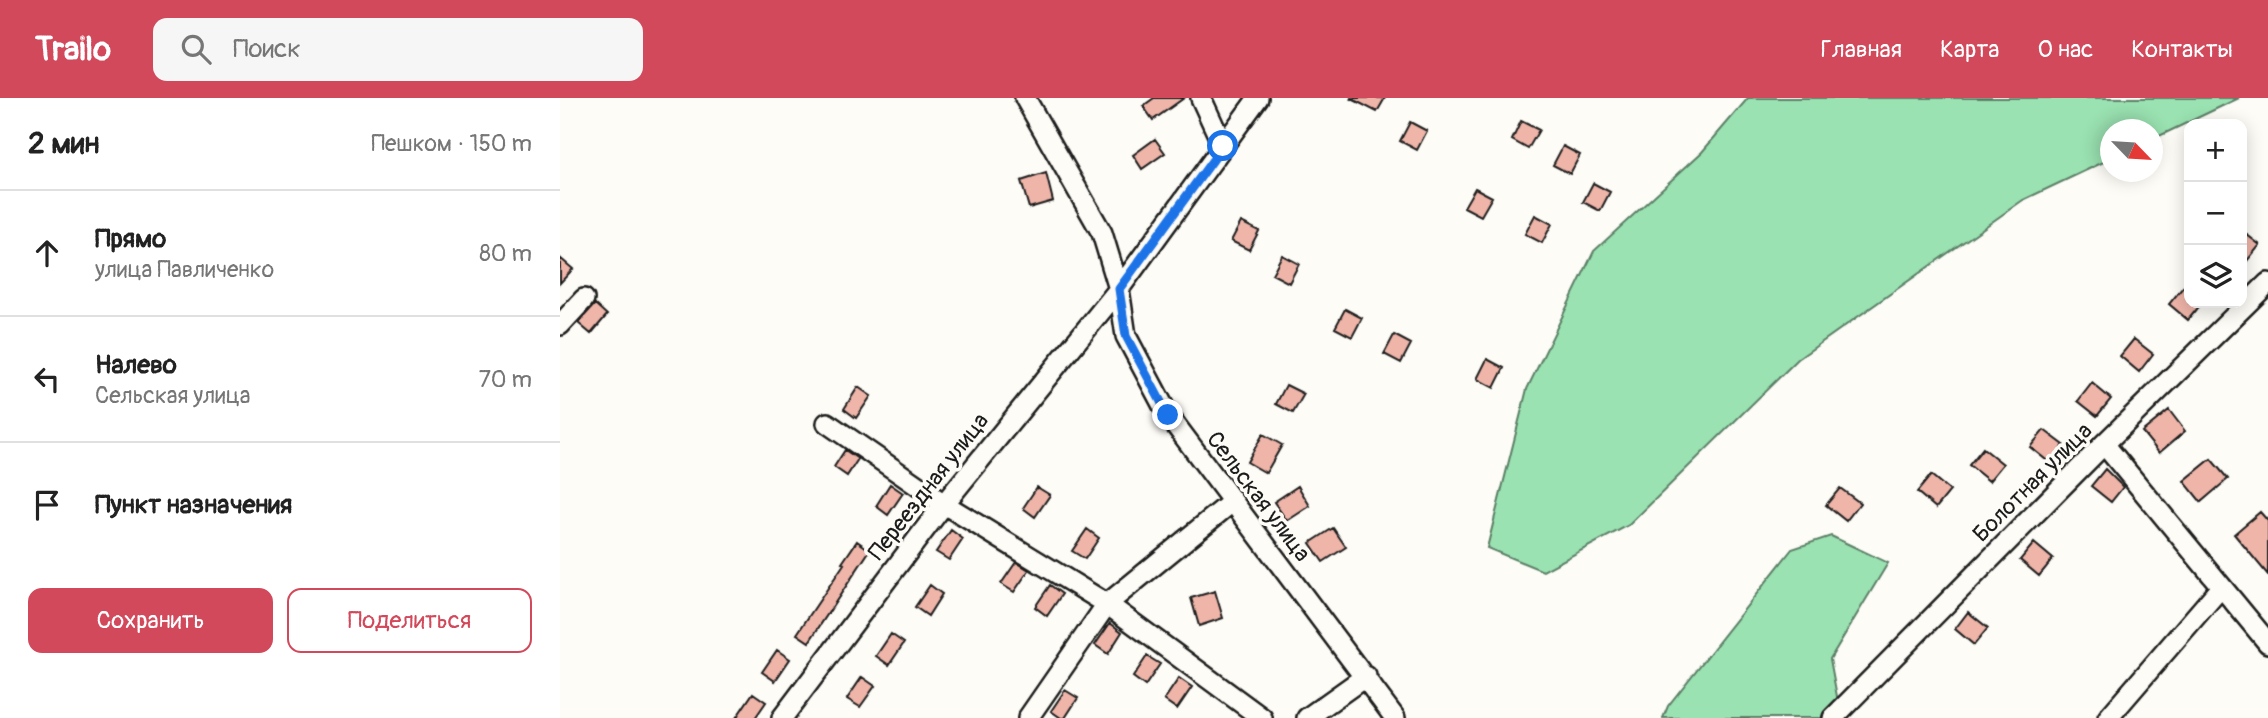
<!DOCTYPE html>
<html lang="ru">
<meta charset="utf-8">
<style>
body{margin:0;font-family:Pangolin,sans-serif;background:#f6f6f6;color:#222}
.controls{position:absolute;right:21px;top:21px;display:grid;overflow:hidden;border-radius:14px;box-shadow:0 4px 18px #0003}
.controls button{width:63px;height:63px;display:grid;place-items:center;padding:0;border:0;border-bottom:2px solid #e0e0e0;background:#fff;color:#222;font:35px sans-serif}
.compass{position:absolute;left:1540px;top:21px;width:63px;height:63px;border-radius:50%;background:#fff;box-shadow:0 4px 18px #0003;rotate:115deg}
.stop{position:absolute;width:21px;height:21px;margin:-16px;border:5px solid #1a73e8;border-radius:50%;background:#fff}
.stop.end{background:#1a73e8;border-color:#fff;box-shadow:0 2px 7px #0008}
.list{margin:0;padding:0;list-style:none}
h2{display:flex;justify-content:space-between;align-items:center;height:91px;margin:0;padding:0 28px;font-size:30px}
h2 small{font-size:23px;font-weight:400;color:#767676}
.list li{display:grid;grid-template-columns:46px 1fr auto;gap:21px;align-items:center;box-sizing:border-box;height:126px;padding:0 28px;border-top:2px solid #e0e0e0}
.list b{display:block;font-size:26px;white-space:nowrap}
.list p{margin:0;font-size:23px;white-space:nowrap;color:#767676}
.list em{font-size:23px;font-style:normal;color:#767676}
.actions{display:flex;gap:14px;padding:21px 28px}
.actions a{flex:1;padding:16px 0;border:2px solid #d1495b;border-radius:14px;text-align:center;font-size:24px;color:#d1495b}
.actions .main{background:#d1495b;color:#fff}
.icon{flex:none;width:38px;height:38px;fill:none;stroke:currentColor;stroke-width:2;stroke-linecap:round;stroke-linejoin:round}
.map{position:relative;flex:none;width:1708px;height:620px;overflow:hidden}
header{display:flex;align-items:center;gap:42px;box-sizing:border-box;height:98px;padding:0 35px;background:#d1495b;color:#fff}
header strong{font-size:33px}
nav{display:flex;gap:38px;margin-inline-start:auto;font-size:24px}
.search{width:490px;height:63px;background:#f6f6f6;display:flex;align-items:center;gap:18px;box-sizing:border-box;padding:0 24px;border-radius:14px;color:#767676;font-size:26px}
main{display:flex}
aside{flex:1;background:#fff}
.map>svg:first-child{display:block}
.green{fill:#9ae2b1;stroke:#5b7f66;stroke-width:2}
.building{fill:#efb5a9;stroke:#1c1c1c;stroke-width:2}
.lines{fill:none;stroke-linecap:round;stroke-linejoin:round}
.minor-casing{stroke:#1c1c1c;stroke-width:24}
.minor{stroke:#fdfcf7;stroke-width:19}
.route{stroke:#1a73e8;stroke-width:9}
.labels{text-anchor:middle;stroke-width:7;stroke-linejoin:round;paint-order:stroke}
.street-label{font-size:23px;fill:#1c1c1c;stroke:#fdfcf7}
</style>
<header>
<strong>Trailo</strong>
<div class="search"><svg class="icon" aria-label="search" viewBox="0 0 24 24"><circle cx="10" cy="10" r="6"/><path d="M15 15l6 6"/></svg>Поиск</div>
<nav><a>Главная</a><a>Карта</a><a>О нас</a><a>Контакты</a></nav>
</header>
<main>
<aside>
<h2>2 мин<small>Пешком · 150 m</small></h2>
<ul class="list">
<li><svg class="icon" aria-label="ahead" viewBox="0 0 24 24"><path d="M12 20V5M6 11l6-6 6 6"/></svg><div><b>Прямо</b><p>улица Павличенко</p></div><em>80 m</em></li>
<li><svg class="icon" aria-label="left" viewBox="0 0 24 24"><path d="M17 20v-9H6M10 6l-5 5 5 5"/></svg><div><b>Налево</b><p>Сельская улица</p></div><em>70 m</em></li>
<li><svg class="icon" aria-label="arrive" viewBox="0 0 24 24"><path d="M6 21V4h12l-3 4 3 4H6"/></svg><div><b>Пункт назначения</b></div></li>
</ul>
<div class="actions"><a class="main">Сохранить</a><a>Поделиться</a></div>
</aside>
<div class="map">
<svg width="1708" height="620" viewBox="0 0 1708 620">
<rect width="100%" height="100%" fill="#fdfcf7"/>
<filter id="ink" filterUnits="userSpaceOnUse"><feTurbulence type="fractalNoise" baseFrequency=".0143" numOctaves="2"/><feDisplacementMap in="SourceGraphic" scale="14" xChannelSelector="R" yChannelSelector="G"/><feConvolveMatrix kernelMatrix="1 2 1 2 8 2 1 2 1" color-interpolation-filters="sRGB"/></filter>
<g filter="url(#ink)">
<!-- green -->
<path class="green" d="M1188 0H1679L1593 41 1592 32H1550V61L1463 102 1238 261 1069 427 983 473 927 450 967 291 1034 153 1142 54Z
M1271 438 1328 465 1270 561 1281 620H1103L1108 608 1232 451Z"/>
<!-- building -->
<path class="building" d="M594 0H624L593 22 583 8Z
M790 0H825L817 14Z
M961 23 979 32 968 51 952 42Z
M850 24 867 33 857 52 840 43Z
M595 41 605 55 582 71 573 57Z
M1003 48 1020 57 1010 76 993 67Z
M486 75 493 103 469 110 461 83Z
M1033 85 1050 94 1040 113 1023 104Z
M915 90 932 99 921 118 904 109Z
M975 117 992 126 982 145 965 136Z
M681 124 699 133 689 152 671 143Z
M1682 133 1700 147 1682 169Z
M722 157 739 166 729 185 712 176Z
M0 160 13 171 0 185Z
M1623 189 1629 194V205H1642L1628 222 1609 206Z
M35 206 47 217 31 236 18 225Z
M785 211 802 220 792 239 775 230Z
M834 237 851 246 841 265 824 256Z
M1574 241 1593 256 1579 274 1560 258Z
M927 261 944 270 934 290 917 281Z
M1532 285 1551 301 1537 318 1518 303Z
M726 287 744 296 733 315 716 306Z
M298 289 311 298 296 320 284 311Z
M1609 312 1625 333 1599 355 1582 334Z
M1484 332 1504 347 1490 365 1470 349Z
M703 336 722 347 706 375 687 364Z
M1423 350 1443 366 1429 383 1409 367Z
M285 352 298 361 287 378 274 369Z
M1651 361 1668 381 1641 404 1624 383Z
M1545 371 1563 389 1551 404 1531 388Z
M1371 377 1390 393 1376 410 1357 394Z
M330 386 343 395 328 417 316 408Z
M738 388 750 408 727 423 714 404Z
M477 389 490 397 475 419 463 410Z
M1280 390 1300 405 1286 423 1266 407Z
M1700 414 1708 423V477L1674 436Z
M773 430 786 449 763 464 750 445Z
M527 431 539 440 525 461 512 453Z
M391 432 403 441 389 462 376 454Z
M297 443 310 452 249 544 237 536 284 466 282 465Z
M1474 445 1493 461 1479 478 1460 462Z
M456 464 469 472 454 494 441 486Z
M370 487 382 496 368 518 355 509Z
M490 487 502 496 487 518 475 509Z
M655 493 663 520 639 528 631 500Z
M1408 514 1428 530 1414 547 1395 531Z
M550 525 562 534 548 556 535 547Z
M331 536 344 545 329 567 316 558Z
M217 552 230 561 215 583 202 574Z
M587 558 600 566 585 588 573 579Z
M302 579 315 588 300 609 287 601Z
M619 580 632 589 617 611 604 602Z
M505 592 518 600 505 620H501L491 613Z
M193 595 206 604 195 620H176Z"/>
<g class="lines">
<defs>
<path id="minor" d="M465 0 542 135 559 191 566 238 608 317 835 620
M641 0 663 48
M0 227 24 201
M267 325 384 406 547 506 702 620
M1544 346 1708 545
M222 620 384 406 559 191 698 0
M468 620 547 506 672 404
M747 620 806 578
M1273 620 1544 346 1708 185
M1548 620 1661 489"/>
</defs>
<!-- minor casing -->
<use href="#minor" class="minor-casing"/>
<!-- minor -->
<use href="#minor" class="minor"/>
</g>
</g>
<g class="lines" filter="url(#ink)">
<!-- route -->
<path class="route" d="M608 317 566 238 559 191 663 48"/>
</g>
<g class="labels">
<!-- street labels -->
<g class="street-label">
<text transform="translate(1472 384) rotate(-45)" y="8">Болотная улица</text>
<text transform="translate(368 388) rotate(-52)" y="8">Переездная улица</text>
<text transform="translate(699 398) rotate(53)" y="8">Сельская улица</text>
</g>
</g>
</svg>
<div class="controls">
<button>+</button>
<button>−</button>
<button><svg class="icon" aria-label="layers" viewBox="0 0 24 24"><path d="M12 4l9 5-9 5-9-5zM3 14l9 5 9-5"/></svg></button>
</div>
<svg class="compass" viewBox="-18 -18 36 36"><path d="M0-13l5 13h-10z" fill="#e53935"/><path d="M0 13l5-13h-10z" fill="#767676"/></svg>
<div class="stop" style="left:663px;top:48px"></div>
<div class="stop end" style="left:608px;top:317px"></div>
</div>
</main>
